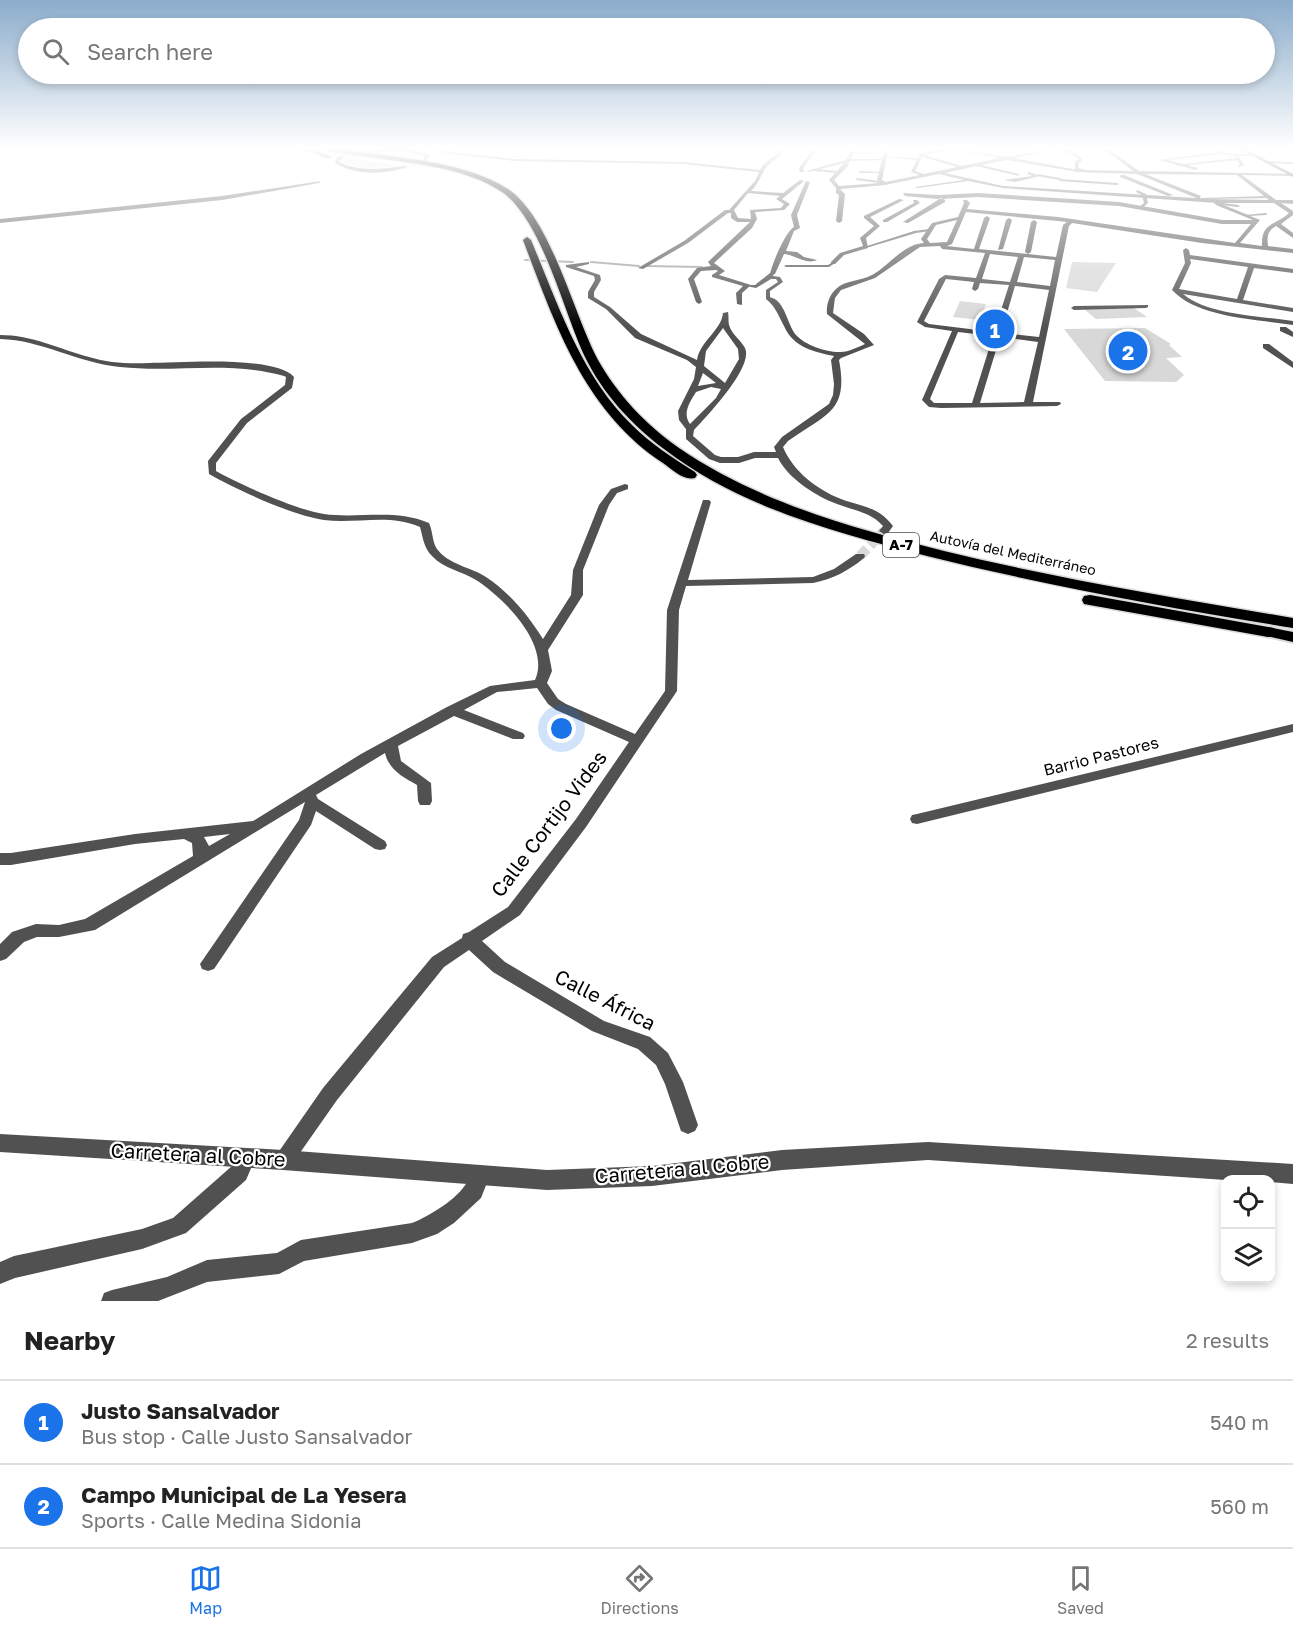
<!DOCTYPE html>
<meta charset="utf-8">
<style>
body{margin:0;font-family:"Golos Text",sans-serif;background:#f6f6f6;color:#222}
.controls{position:absolute;right:18px;bottom:18px;display:grid;overflow:hidden;border-radius:12px;box-shadow:0 3px 9px #0003}
.controls button{width:54px;height:54px;display:grid;place-items:center;padding:0;border:0;border-bottom:2px solid #e0e0e0;background:#fff;color:#222;font:30px sans-serif}
.you{position:absolute;left:562px;top:729px;width:21px;height:21px;margin:-15px;border:4px solid #fff;border-radius:50%;background:#1a73e8;box-shadow:0 0 0 9px #1a73e833}
.badge{display:grid;place-items:center;width:39px;height:39px;border-radius:50%;background:#1a73e8;color:#fff;font-size:20px;font-weight:700}
.pin{position:absolute;translate:-50% -50%;border:3px solid #fff;box-shadow:0 2px 6px #0006}
.list{margin:0;padding:0;list-style:none}
h2{display:flex;justify-content:space-between;align-items:center;height:78px;margin:0;padding:0 24px;font-size:26px}
h2 small{font-size:20px;font-weight:400;color:#767676}
.list li{display:grid;grid-template-columns:39px 1fr auto;gap:18px;align-items:center;box-sizing:border-box;height:84px;padding:0 24px;border-top:2px solid #e0e0e0}
.list b{display:block;font-size:22px;white-space:nowrap}
.list p{margin:0;font-size:20px;white-space:nowrap;color:#767676}
.list em{font-size:20px;font-style:normal;color:#767676}
.icon{flex:none;width:33px;height:33px;fill:none;stroke:currentColor;stroke-width:2;stroke-linecap:round;stroke-linejoin:round}
.map{position:relative;flex:none;width:1293px;height:1301px;overflow:hidden}
.search{position:absolute;background:#fff;box-shadow:0 3px 9px #0003;left:18px;right:18px;top:18px;height:66px;display:flex;align-items:center;gap:15px;box-sizing:border-box;padding:0 21px;border-radius:33px;color:#767676;font-size:22px}
.sheet{height:246px;background:#fff}
nav{display:flex;justify-content:space-around;align-items:center;box-sizing:border-box;height:84px;border-top:2px solid #e0e0e0;background:#fff;font-size:16px;color:#767676}
nav a{display:grid;justify-items:center;gap:3px}
nav .on{color:#1a73e8}
.map>svg:first-child{display:block}
.green{fill:#d8d8d8}
.lines{fill:none;stroke-linecap:round;stroke-linejoin:round}
.stream{stroke:#9f9f9f;stroke-width:2}
.minor-tunnel{stroke:#d9d9d9;stroke-width:10;stroke-dasharray:10 4.5;stroke-linecap:butt}
.tertiary-tunnel{stroke:#d9d9d9;stroke-width:4.5;stroke-dasharray:4.5 2;stroke-linecap:butt}
.trunk-casing{stroke:#dbdbdb;stroke-width:4}
.motorway-casing{stroke:#dbdbdb;stroke-width:3}
.pedestrian{fill:#515151;fill-rule:evenodd}
.minor{fill:#515151;fill-rule:evenodd}
.tertiary{fill:#515151;fill-rule:evenodd}
.secondary{fill:#1e1e1e;fill-rule:evenodd}
.trunk{fill:#000;fill-rule:evenodd}
.motorway{fill:#000;fill-rule:evenodd}
.labels{text-anchor:middle;stroke-width:4.5;stroke-linejoin:round;paint-order:stroke}
.far-street-label{font-size:14px;fill:#000;stroke:#fff}
.shield{fill:#fff;stroke:#4c4c4c;stroke-width:1.5}
.shield-label{font-size:15px;font-weight:bold;fill:#000}
.street-label{font-size:16px;fill:#000;stroke:#fff}
.near-street-label{font-size:20px;fill:#000;stroke:#fff}
</style>
<div class="map">
<svg width="1293" height="1301" viewBox="0 0 1293 1301">
<rect width="100%" height="100%" fill="#fff"/>
<!-- green -->
<path class="green" d="M346 157 401 166 362 168 344 162 343 160Z
M1072 262 1116 263 1097 292 1066 288Z
M960 301 986 304 980 320 953 317Z
M1134 308 1147 317 1096 319 1084 309Z
M1145 328 1171 344 1169 345 1182 357 1166 358 1184 375 1176 382 1105 381 1064 329Z"/>
<g class="lines">
<!-- stream -->
<path class="stream" d="M525 260 573 262
M591 262 639 266
M646 266 702 267"/>
<!-- minor-tunnel -->
<path class="minor-tunnel" d="M860 556 884 531"/>
<!-- tertiary-tunnel -->
<path class="tertiary-tunnel" d="M404 167 425 161"/>
<defs>
<path id="trunk" d="M1268 627 1293 632V642L1262 635 1260 632 1262 629Z"/>
<path id="motorway" d="M296 147H305L332 157 327 158Z
M317 147H330C385 158 460 158 508 189 551 218 573 313 598 360 617 394 646 425 679 448 758 502 852 528 944 551 1059 579 1176 598 1293 618V628C1170 608 1048 586 927 556 837 533 739 507 664 449 632 425 603 394 585 357 564 313 542 220 502 192 463 166 408 163 362 156 347 154 330 153 317 147Z
M527 237 531 240C558 304 581 376 632 425 651 444 673 458 695 472L697 475 695 478C683 481 672 469 663 463 584 411 555 324 523 240Z
M1090 595 1268 627 1274 628 1277 632 1274 636 1268 637 1084 604 1082 600 1084 596Z"/>
</defs>
<!-- trunk casing -->
<use href="#trunk" class="trunk-casing"/>
<!-- motorway casing -->
<use href="#motorway" class="motorway-casing"/>
<!-- pedestrian -->
<path class="pedestrian" d="M952 147 953 149 924 155 965 167V169L922 157 915 171 927 175 926 177 911 172 917 160 882 157 918 158 920 154Z
M1057 147 1074 152 1082 159V161L1079 162 1078 168 1094 172 1092 173 1075 170V161L1079 160 1072 154 1057 149Z
M853 152 875 153 877 154H852Z
M1219 152 1257 156H1238L1244 165 1239 167 1237 166 1240 165 1237 160 1179 166 1177 165 1236 158 1235 156 1220 154Z
M847 159H883L885 160 846 161Z
M815 169 837 171 839 172 837 173 814 171Z
M860 171 880 172 882 173H859Z
M1038 174 1060 178 1062 179 1060 180 1037 176Z
M857 178 880 181 882 182 880 183 856 180Z
M1137 190 1146 194 1148 203 1142 208 1139 207 1144 203 1142 195 1136 192Z
M1268 196 1267 198 1202 199 1200 198Z
M1215 202 1238 205 1240 206 1238 207 1214 204Z
M1267 213 1266 215 1247 216 1245 215Z
M929 229 930 231 916 233 866 248 864 247 914 231Z
M833 262 835 263 829 267H786L784 266 786 265H828Z
M770 273H774L773 276 780 277 783 282 770 291V299L766 298V290L778 282 776 279H771L756 288 746 286 748 285H755Z
M1148 305V307L1146 308 1074 310 1071 308 1074 306Z"/>
<!-- minor -->
<path class="minor" d="M416 147H422L412 152 413 148Z
M430 147 444 151 514 159 683 162 760 170C765 160 777 157 783 147H787C782 157 771 160 765 169 760 177 758 184 751 191L783 193 800 180 804 181 782 199 790 204 784 210 755 212 757 219 752 228 714 263 725 271 719 275 751 285 742 293V305L737 304 736 293 743 286 712 277V275L718 271 716 270 701 271 694 279 702 302 699 304 696 302 688 279 697 268 711 266 708 262 750 222H737L731 218V213H728L688 243 643 269 638 268 684 241 725 210H729L755 181 759 172 683 164 514 161 443 153ZM748 193 780 196 776 199 784 204 781 208 750 210 751 219 738 218 734 210Z
M815 147H819L803 168 804 172H800L799 168Z
M853 147H857L847 167 834 180 839 186 880 183 877 180 885 147H889L882 180 886 182 1000 158 942 147 1007 157 1063 147 1014 158 1078 170 1133 171 1101 147H1106L1139 171 1292 174V176L1242 175 1276 200H1293V204L1281 203 1293 211V215L1281 224 1293 233V238L1276 226C1267 231 1267 237 1268 246L1293 249V253L1202 243 1072 223 1069 226 1033 402H1060L1061 404 1057 406 941 408 929 407 922 400 952 331 925 327 917 322 939 279 945 275 976 278 985 253 942 249 940 246 920 247 875 278 841 290 835 298 833 313 864 334 874 345 841 358 839 360C849 412 826 414 788 441L783 447C793 471 816 489 841 499 862 507 878 506 893 526L888 533 884 534 879 531 883 526C870 511 850 510 832 502 813 494 788 478 778 458H755L739 463H720L709 459 686 439V429L679 420 678 411 694 379 696 367 687 360 635 338 606 309 588 298V292L595 280 594 276 566 267V265L589 262V264L576 267 600 275 601 280 594 292V297L610 307 641 334 697 360C700 341 721 331 723 313L728 312C729 316 728 321 729 325 732 335 741 340 745 348 754 367 707 416 694 430L693 436 715 455 721 457H738L754 452H776L774 447 782 437 829 404 833 395 834 384 831 360 834 356C814 352 793 347 784 326 778 315 776 307 766 299V297C785 296 786 323 796 335 805 345 825 352 839 352 847 353 858 347 865 344L827 314C826 306 829 295 836 289 845 280 861 281 872 275 889 266 903 244 924 243L921 239 932 223 958 217 964 203 963 200H967L970 203 967 209 1058 217 1235 243 1251 224H1222L1119 206 978 197 938 199 905 196 903 193 938 195 978 193 1119 202 1222 220H1253L1216 205 1217 203 1003 188 968 181 917 188 915 187 964 180 939 174 885 185 840 189 845 194 842 221 839 223 836 221 839 195 836 193V188L829 180 844 163 809 172 807 171 846 160ZM1007 160 1078 172 1137 174 1199 199 1201 196 1145 174 1237 175 1269 200 1211 199 1003 186 945 173 976 166 1019 176V174L981 165ZM1219 203H1274L1289 213C1275 226 1261 222 1262 246L1240 243 1260 220ZM966 212 1058 221 1067 222 1063 225 1056 257 979 249 990 218 987 216 984 218 974 249 947 246 952 244ZM957 220 947 242 930 243 927 239 936 225ZM990 254 1018 257 1010 282 982 279ZM1024 257 1055 260 1050 286 1017 282ZM946 279 974 282 972 289 975 291 978 289 980 283 1009 285 994 332 929 324 924 321ZM1015 286 1049 290 1039 337 1001 333ZM723 328 738 349 739 359 725 383 704 366 706 351ZM958 332 993 336 972 403H934L930 399ZM1000 337 1038 342 1024 402 980 403ZM703 373 716 383 698 386ZM711 387 721 389 716 398 690 424C682 413 690 402 696 392Z
M1121 147H1198L1196 148Z
M1221 147 1227 148 1222 154 1168 160 1198 168 1196 170 1159 160 1219 152 1222 148Z
M1266 161 1293 162V164L1264 163Z
M1029 172 1040 176 1015 182 1004 180 1033 176 1027 174Z
M1120 175H1124L1173 195 1168 196 1120 177Z
M1061 179 1117 183 1119 184 1117 185 1059 181Z
M321 181 319 183 222 200 0 223V219L222 196Z
M806 181 810 182 797 215 800 228 794 231 786 251 797 252 804 257 817 260C805 265 796 255 784 254L775 274 770 275C771 266 785 232 794 227L791 215Z
M941 198 945 200V202L908 223 903 222Z
M899 199 904 200 870 217 880 226 866 238 868 248 844 255 835 264H831V262L840 253 863 246 860 238 874 226 864 218V216Z
M913 200H917L920 203 887 222H883V220L914 203Z
M1009 218 1012 220 1003 249 998 250 1006 220Z
M1034 220 1037 222 1031 252 1028 254 1025 252 1031 222Z
M1186 248 1189 250 1190 255 1293 269V273L1254 268 1243 300 1293 308V312L1183 294C1208 315 1261 316 1293 321V325C1256 319 1198 318 1172 290L1185 263 1183 250ZM1190 259 1248 267 1237 299 1179 289 1191 263Z
M1280 327H1286L1293 332V337L1280 331Z
M0 335C32 335 59 349 89 357 108 363 129 364 149 363 179 363 275 355 294 377L292 388 247 423 216 463V471C241 485 297 510 324 514 359 519 394 508 429 523 433 531 432 542 437 549 449 565 471 567 486 577 510 593 528 615 543 639L571 595 573 570 599 505 611 489 625 484 628 485V489L617 493 609 505 583 570V595L548 650 552 671 547 683 558 699 566 704 635 734 665 691 667 610 703 500H709L711 502 688 580 813 577 834 569 856 554H864L865 556 864 558C848 571 833 579 813 583L686 586 679 610 677 691 586 827 520 915 482 941 505 962 604 1021 650 1037 668 1053 683 1082 698 1125 695 1131 688 1134 681 1131 665 1084 656 1065 638 1049 592 1031 493 972 469 950 444 967 337 1100 290 1167 283 1170 276 1167 273 1160 323 1088 432 957 462 938 463 934 469 932 508 907 576 819 629 742 556 710 548 704 537 688 497 692 464 710 523 733 525 736 523 739H513L454 716 398 746 401 761 431 783 432 801 430 805H420L418 801 417 785C403 777 389 770 385 753L316 795 318 799 385 841 387 845 385 849 380 850 375 849 316 811 311 825 214 969 208 971 202 969 200 964 299 820 305 802 95 930 59 937H37L24 942 6 959 0 961V944L12 932 36 924 59 925 85 919 193 856 192 843 184 839 135 844 11 865H0V853H11L135 834 253 821 361 754 447 707 490 686 535 680C551 645 504 598 476 580 462 571 444 569 432 556 424 548 423 538 420 527 389 513 357 524 324 520 294 516 235 489 209 474L208 461 241 419 285 385 286 377 284 376C225 360 178 373 120 367 78 363 42 340 0 339ZM230 834 209 846 204 837Z
M1263 344H1269L1293 362V368L1263 348Z
M1293 724V732L917 824 912 823 910 819 912 815 917 814Z
M245 1149 252 1152 255 1159 246 1180 186 1233 142 1249 15 1278 0 1284V1262L14 1256 142 1229 173 1218 232 1166 238 1152Z
M480 1165 487 1168 490 1175 481 1198 454 1223 437 1234 412 1243 304 1261 279 1274 207 1282 158 1301H101L104 1293 112 1290 167 1277 207 1260 277 1253 301 1240 412 1223C428 1217 459 1198 467 1182 470 1178 471 1173 473 1168Z"/>
<!-- tertiary -->
<path class="tertiary" d="M386 148 412 149 429 155 425 162 423 161 425 156 403 151 360 152Z
M343 155 345 156 339 162C360 172 382 169 404 166L406 167C386 175 353 175 335 163L336 158Z
M0 1134 283 1150 547 1170 652 1166 782 1150 928 1142 1293 1164V1184L1270 1182V1180H1226L928 1160 782 1170 652 1186 547 1190 283 1170 0 1152Z"/>
<!-- secondary -->
<path class="secondary" d="M1236 147H1241L1293 174V177Z"/>
<!-- trunk -->
<use href="#trunk" class="trunk"/>
<!-- motorway -->
<use href="#motorway" class="motorway"/>
</g>
<!-- sky -->
<linearGradient id="sky" x2="0" y2="1"><stop stop-color="#8baccb"/><stop offset="0.45" stop-color="#fff"/><stop offset="1" stop-color="#fff" stop-opacity="0"/></linearGradient>
<rect width="1293" height="329" fill="url(#sky)"/>
<g class="labels">
<!-- far-street labels -->
<g class="far-street-label">
<text transform="translate(1013 553) rotate(12)" y="5">Autovía del Mediterráneo</text>
</g>
<!-- shield labels -->
<rect class="shield" x="883" y="533" width="36" height="24" rx="4.5"/>
<g class="shield-label">
<text x="901" y="550">A-7</text>
</g>
<!-- street labels -->
<g class="street-label">
<text transform="translate(1101 756) rotate(-14)" y="6">Barrio Pastores</text>
</g>
<!-- near-street labels -->
<g class="near-street-label">
<text transform="translate(549 824) rotate(-53)" y="7">Calle Cortijo Vides</text>
<text transform="translate(605 1000) rotate(27)" y="7">Calle África</text>
<text transform="translate(198 1155) rotate(3)" y="7">Carretera al Cobre</text>
<text transform="translate(682 1169) rotate(-5)" y="7">Carretera al Cobre</text>
</g>
</g>
</svg>
<div class="controls">
<button><svg class="icon" aria-label="locate" viewBox="0 0 24 24"><circle cx="12" cy="12" r="6"/><path d="M12 2v4M12 18v4M2 12h4M18 12h4"/></svg></button>
<button><svg class="icon" aria-label="layers" viewBox="0 0 24 24"><path d="M12 4l9 5-9 5-9-5zM3 14l9 5 9-5"/></svg></button>
</div>
<div class="you"></div>
<div class="pin badge" style="left:995px;top:329px">1</div>
<div class="pin badge" style="left:1128px;top:351px">2</div>
<div class="search"><svg class="icon" aria-label="search" viewBox="0 0 24 24"><circle cx="10" cy="10" r="6"/><path d="M15 15l6 6"/></svg>Search here</div>
</div>
<section class="sheet">
<h2>Nearby<small>2 results</small></h2>
<ul class="list">
<li><span class="badge">1</span><div><b>Justo Sansalvador</b><p>Bus stop · Calle Justo Sansalvador</p></div><em>540 m</em></li>
<li><span class="badge">2</span><div><b>Campo Municipal de La Yesera</b><p>Sports · Calle Medina Sidonia</p></div><em>560 m</em></li>
</ul>
</section>
<nav>
<a class="on"><svg class="icon" aria-label="map" viewBox="0 0 24 24"><path d="M3 6l6-2 6 2 6-2v14l-6 2-6-2-6 2zM9 4v14M15 6v14"/></svg>Map</a>
<a><svg class="icon" aria-label="directions" viewBox="0 0 24 24"><path d="M12 3l9 9-9 9-9-9zM9 14v-3h6M13 9l2 2-2 2"/></svg>Directions</a>
<a><svg class="icon" aria-label="saved" viewBox="0 0 24 24"><path d="M7 4h10v16l-5-4-5 4z"/></svg>Saved</a>
</nav>
